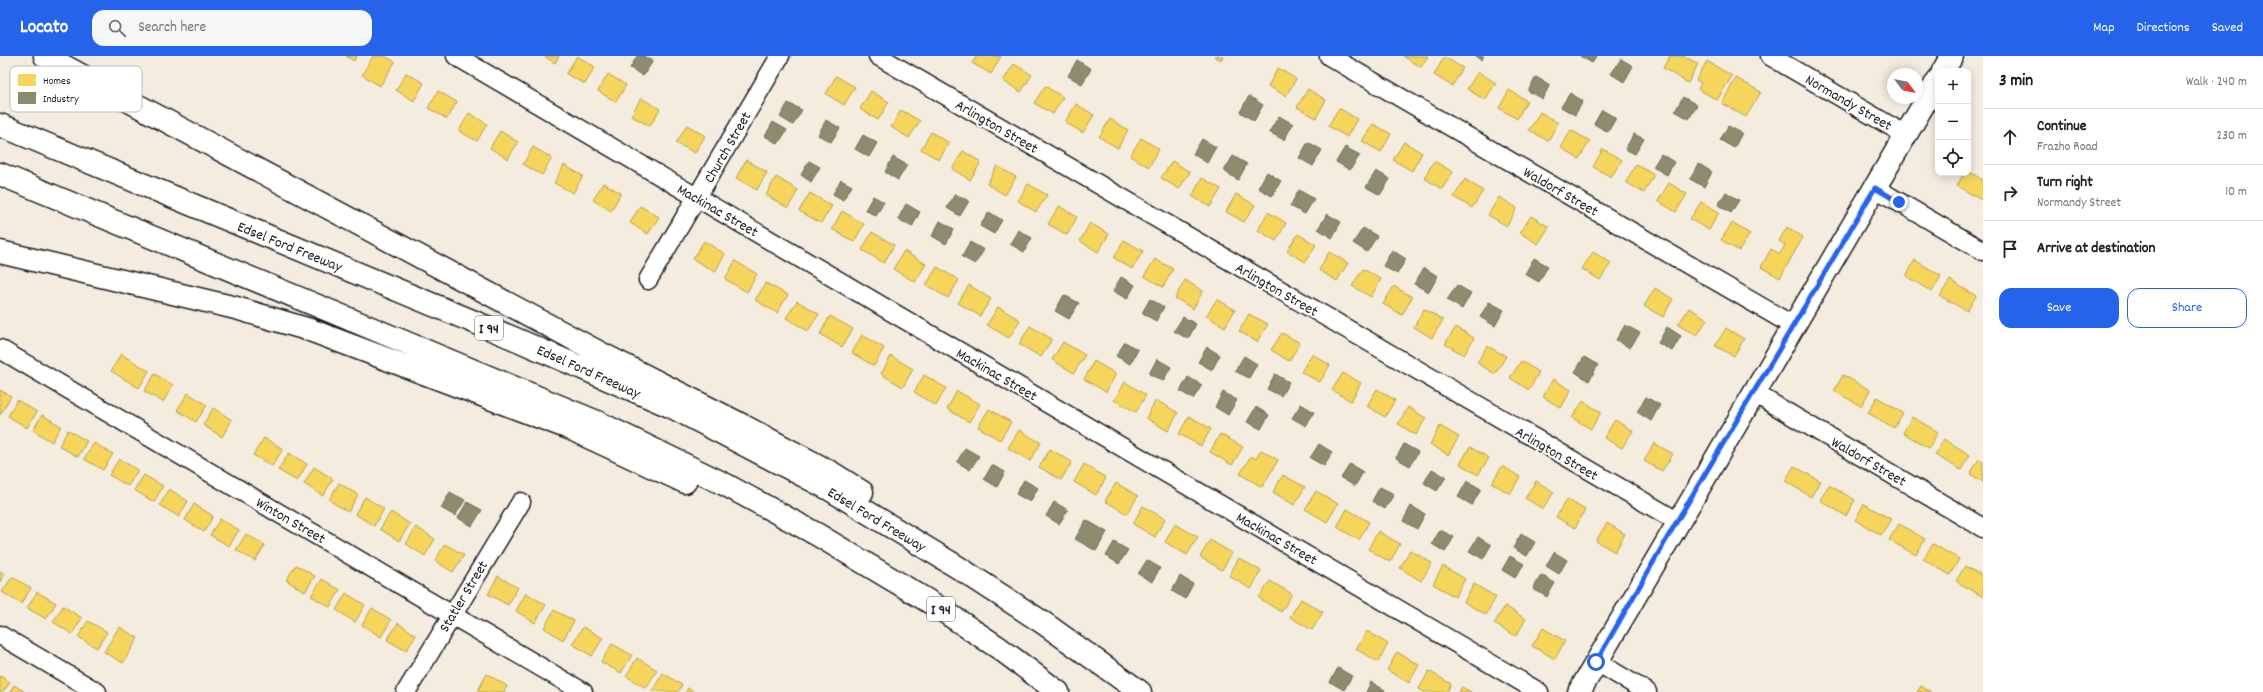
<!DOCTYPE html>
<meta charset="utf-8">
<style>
body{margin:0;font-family:Dekko,sans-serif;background:#f6f6f6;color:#202124}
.controls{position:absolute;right:12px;top:12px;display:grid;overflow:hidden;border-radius:8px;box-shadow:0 2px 10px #0003}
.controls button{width:36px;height:36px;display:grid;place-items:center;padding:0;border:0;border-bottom:1px solid #e0e0e0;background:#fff;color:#202124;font:20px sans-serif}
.compass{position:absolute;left:1887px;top:12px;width:36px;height:36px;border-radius:50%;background:#fff;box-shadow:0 2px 10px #0003;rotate:122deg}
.stop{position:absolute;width:12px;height:12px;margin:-9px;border:3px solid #2563eb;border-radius:50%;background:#fff}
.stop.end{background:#2563eb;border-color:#fff;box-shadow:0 1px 4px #0008}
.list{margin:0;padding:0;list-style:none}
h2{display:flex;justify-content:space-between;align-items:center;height:52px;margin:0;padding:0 16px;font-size:17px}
h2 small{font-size:13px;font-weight:400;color:#757577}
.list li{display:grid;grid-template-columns:26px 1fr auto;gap:12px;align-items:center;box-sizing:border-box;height:56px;padding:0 16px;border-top:1px solid #e0e0e0}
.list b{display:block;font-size:15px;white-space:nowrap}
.list p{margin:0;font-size:13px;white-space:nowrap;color:#757577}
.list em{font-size:13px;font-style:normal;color:#757577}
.actions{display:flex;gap:8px;padding:12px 16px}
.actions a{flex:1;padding:9px 0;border:1px solid #2563eb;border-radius:12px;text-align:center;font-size:14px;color:#2563eb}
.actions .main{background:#2563eb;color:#fff}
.icon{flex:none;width:22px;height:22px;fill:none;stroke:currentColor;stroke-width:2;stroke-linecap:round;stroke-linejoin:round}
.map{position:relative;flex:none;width:1983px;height:636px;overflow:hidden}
header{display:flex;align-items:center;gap:24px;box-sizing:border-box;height:56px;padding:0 20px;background:#2563eb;color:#fff}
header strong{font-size:19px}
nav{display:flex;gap:22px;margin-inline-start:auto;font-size:14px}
.search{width:280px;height:36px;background:#f6f6f6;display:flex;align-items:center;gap:10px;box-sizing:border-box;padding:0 14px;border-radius:12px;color:#757577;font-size:15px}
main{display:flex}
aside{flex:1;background:#fff}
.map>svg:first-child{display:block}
.homes{fill:#f6d55c;stroke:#b59e49}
.industry{fill:#8c8c6e;stroke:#6a6a55}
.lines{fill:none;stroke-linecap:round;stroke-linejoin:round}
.street-casing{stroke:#1c1c1c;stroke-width:21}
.secondary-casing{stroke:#1c1c1c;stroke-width:25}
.highway-casing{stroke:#1c1c1c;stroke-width:25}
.street{stroke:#fff;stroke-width:18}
.secondary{stroke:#fff;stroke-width:22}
.highway{stroke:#fff;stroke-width:22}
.route{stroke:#2563eb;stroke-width:5}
.labels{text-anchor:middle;stroke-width:4;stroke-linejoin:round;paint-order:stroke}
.shield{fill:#fff;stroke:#606060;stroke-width:1}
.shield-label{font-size:14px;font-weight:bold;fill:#1c1c1c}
.street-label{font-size:15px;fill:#1c1c1c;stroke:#fff}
.key{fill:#fff;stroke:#bbb;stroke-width:1}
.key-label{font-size:11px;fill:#1c1c1c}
</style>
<header>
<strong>Locato</strong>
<div class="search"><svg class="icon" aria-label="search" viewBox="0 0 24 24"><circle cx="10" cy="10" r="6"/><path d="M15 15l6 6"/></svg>Search here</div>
<nav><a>Map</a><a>Directions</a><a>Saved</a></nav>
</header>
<main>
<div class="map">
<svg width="1983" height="636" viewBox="0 0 1983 636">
<rect width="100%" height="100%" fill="#f4ecde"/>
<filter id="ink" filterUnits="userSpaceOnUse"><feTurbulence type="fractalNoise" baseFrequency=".025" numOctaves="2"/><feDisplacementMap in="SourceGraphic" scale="8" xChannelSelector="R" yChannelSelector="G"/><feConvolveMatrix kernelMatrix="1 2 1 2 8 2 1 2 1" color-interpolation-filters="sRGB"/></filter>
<g filter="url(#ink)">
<!-- homes -->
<path class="homes" d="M346 0H357L354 5Z
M373 0H385L395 6 380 30 362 19Z
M544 0H559L555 7Z
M577 0 595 11 585 28 566 18Z
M977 0H1001L991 18 972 7Z
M1214 0H1223L1221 4Z
M1403 0H1428L1421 11Z
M1670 0H1684L1698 8 1688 27 1663 12Z
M1444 1 1463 12 1452 30 1434 19Z
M1707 5 1732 20 1717 44 1698 33 1701 27 1696 24Z
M1014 8 1032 19 1021 36 1003 25Z
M1278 12 1296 23 1286 40 1268 30Z
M1478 16 1496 27 1485 44 1467 33Z
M406 17 424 27 414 45 396 34Z
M608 18 626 29 616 46 598 35Z
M836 20 855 31 844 49 826 38Z
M1736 22 1761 36 1746 61 1722 47Z
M1045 30 1063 41 1053 58 1034 47Z
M1308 33 1326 44 1316 62 1297 51Z
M1509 34 1527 45 1517 63 1499 52Z
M438 35 457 46 447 63 428 52Z
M871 35 889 46 878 64 860 53Z
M641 42 660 53 650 70 631 60Z
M1076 48 1094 59 1083 77 1065 66Z
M1339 52 1357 63 1347 81 1328 70Z
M901 54 920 65 909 82 891 71Z
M1540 56 1558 67 1548 85 1529 74Z
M469 57 487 68 477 85 459 75Z
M1110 63 1128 74 1118 92 1099 81Z
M1373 68 1391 78 1381 96 1362 85Z
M687 69 705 80 695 97 676 87Z
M1571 74 1590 85 1579 103 1561 92Z
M500 75 518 86 508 103 490 92Z
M931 76 949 87 939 104 921 93Z
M1141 82 1159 93 1149 111 1130 100Z
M1404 86 1422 97 1412 115 1393 104Z
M533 91 552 102 542 119 523 108Z
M1603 93 1622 104 1611 121 1593 111Z
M963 95 981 106 970 124 952 113Z
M746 104 767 116 757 134 736 122Z
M1172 105 1190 116 1179 133 1161 122Z
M1434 105 1453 116 1442 133 1424 122Z
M1636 108 1654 119 1644 137 1626 126Z
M564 109 583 120 573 137 554 127Z
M997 110 1016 121 1005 139 987 128Z
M1968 115 1983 124V145L1957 130 1964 117Z
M776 121 798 134 788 152 766 139Z
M1202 122 1221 133 1210 151 1192 140Z
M1465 123 1483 135 1472 152 1454 141Z
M603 127 621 137 611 155 593 144Z
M1669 127 1687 138 1676 156 1658 145Z
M1028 128 1047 139 1036 156 1018 145Z
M810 137 832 150 821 167 799 155Z
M1236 138 1255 149 1244 166 1226 156Z
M1499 141 1517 152 1507 170 1488 159Z
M1701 146 1719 156 1709 174 1690 163Z
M640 150 659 161 648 178 630 167Z
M1059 150 1077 161 1067 179 1048 168Z
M842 155 864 168 854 186 832 173Z
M1268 156 1286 167 1276 185 1258 174Z
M1531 160 1549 171 1538 188 1520 177Z
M1090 167 1109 178 1098 196 1080 185Z
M1732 167 1750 178 1739 195 1721 184Z
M1787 171 1803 181 1780 222 1761 211 1771 193 1780 198 1785 189 1779 185Z
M872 176 894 189 884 207 862 194Z
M1298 178 1316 189 1305 206 1287 195Z
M1124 184 1143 195 1132 213 1114 202Z
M704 185 725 198 715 216 693 203Z
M904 195 926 208 915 226 893 213Z
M1329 196 1348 207 1337 225 1319 214Z
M1593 196 1611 207 1600 224 1582 213Z
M1155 203 1173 213 1163 231 1144 220Z
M1915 204 1941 220 1932 236 1906 220Z
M735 205 757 218 747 236 725 223Z
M937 211 959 224 948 242 926 229Z
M1363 213 1381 223 1371 241 1352 230Z
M1185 224 1203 235 1193 253 1175 242Z
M1950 224 1976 240 1967 255 1940 240Z
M766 227 788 239 777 257 755 244Z
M969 229 991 243 980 260 958 247Z
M1394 230 1412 241 1402 259 1383 248Z
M1655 232 1673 243 1663 261 1644 250Z
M1217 243 1235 254 1225 271 1206 260Z
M797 245 819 258 808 275 786 262Z
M998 251 1020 264 1009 282 987 269Z
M1689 252 1707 263 1697 280 1678 269Z
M1424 253 1443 264 1432 282 1414 271Z
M1249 258 1268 268 1257 286 1239 275Z
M830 260 853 273 842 291 820 278Z
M1030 270 1052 283 1041 301 1019 288Z
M1456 271 1474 282 1464 299 1445 288Z
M1726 272 1744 283 1734 300 1715 290Z
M1282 277 1300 287 1289 305 1271 294Z
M862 279 884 292 874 310 852 297Z
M1063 286 1085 299 1074 317 1052 304Z
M1487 290 1506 300 1495 318 1477 307Z
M121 298 149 315 139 332 111 315Z
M1312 298 1330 309 1320 326 1301 316Z
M891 300 913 313 903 331 881 318Z
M1094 305 1116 318 1106 336 1084 323Z
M1521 305 1539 316 1529 334 1510 322Z
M1343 317 1361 327 1351 345 1332 334Z
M155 318 173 329 163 346 144 335Z
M924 319 946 332 936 350 914 336Z
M1843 319 1870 334 1861 350 1834 335Z
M1553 323 1571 334 1561 352 1543 341Z
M1125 326 1146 339 1136 356 1114 344Z
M1377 333 1395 344 1385 361 1367 350Z
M0 334 11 340 0 359Z
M957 335 980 348 969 366 947 353Z
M188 337 207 349 196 366 177 354Z
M1877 341 1903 357 1894 372 1868 357Z
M17 344 37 356 27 372 8 360Z
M1156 344 1178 357 1168 375 1146 362Z
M1583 345 1601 356 1591 373 1572 362Z
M1408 351 1426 362 1416 379 1398 368Z
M213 352 232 364 222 381 203 369Z
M989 353 1011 366 1000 384 978 371Z
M42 359 61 370 52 386 33 374Z
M1189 360 1211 373 1201 390 1179 378Z
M1912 361 1938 376 1929 392 1903 377Z
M1615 364 1633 375 1622 392 1604 382Z
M1440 370 1459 381 1448 399 1430 388Z
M68 374 87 385 78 401 59 390Z
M1019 374 1041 387 1030 405 1008 392Z
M1220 378 1243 391 1232 409 1210 396Z
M264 382 283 393 272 410 253 399Z
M1944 383 1970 399 1961 414 1935 399Z
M94 387 113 398 103 414 84 403Z
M1654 387 1673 398 1662 415 1644 405Z
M1470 391 1489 402 1478 419 1460 408Z
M1050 393 1072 406 1061 424 1039 411Z
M1261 394 1278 404 1262 431 1240 418 1251 400 1256 403Z
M289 397 307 408 297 425 278 414Z
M119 403 138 414 128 430 109 419Z
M1979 403 1983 405V426L1970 418Z
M1084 408 1106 422 1096 439 1074 426Z
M1502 410 1520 421 1510 438 1492 427Z
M1794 410 1820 425 1811 441 1785 425Z
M314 411 333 423 323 440 304 428Z
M144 419 163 430 154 446 134 434Z
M1283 419 1305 431 1294 449 1273 436Z
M1536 425 1554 436 1543 453 1525 442Z
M339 427 358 439 348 456 329 444Z
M1116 427 1138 440 1127 458 1105 445Z
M1829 429 1855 444 1846 460 1820 444Z
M169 433 188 445 179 461 160 449Z
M1316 435 1338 448 1327 466 1305 453Z
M365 441 384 453 374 470 355 458Z
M1567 443 1585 454 1575 472 1556 461Z
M194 448 213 460 204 476 185 464Z
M1864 448 1891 463 1881 479 1855 464Z
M1143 450 1165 463 1155 481 1133 468Z
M1347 453 1369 466 1359 484 1337 471Z
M391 456 410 468 399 485 380 473Z
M220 463 239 474 229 490 210 479Z
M1607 467 1625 478 1615 496 1596 485Z
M1175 468 1198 481 1187 499 1165 486Z
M1899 468 1925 483 1916 499 1889 484Z
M416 471 435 483 425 500 406 488Z
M1378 475 1400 488 1390 506 1368 493Z
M246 478 265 489 255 505 236 494Z
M1210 484 1232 497 1222 514 1200 501Z
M445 488 464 499 453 516 435 505Z
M1933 488 1959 503 1950 519 1923 503Z
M1410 494 1432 507 1421 525 1400 512Z
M1239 502 1261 515 1251 533 1229 520Z
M296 509 315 520 305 536 286 524Z
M1443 510 1465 523 1455 541 1433 528Z
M1965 510 1983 520V541L1956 525Z
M0 515 5 518 0 526Z
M498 520 518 532 508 549 488 538Z
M12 521 31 532 21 548 2 536Z
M322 523 340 534 330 551 311 540Z
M1270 525 1292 538 1281 556 1259 542Z
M1474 528 1496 541 1486 559 1464 546Z
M37 536 56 547 46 563 27 552Z
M346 537 365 549 355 566 336 554Z
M526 537 546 549 535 567 516 555Z
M1301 543 1323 556 1312 574 1290 561Z
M63 550 82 562 72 578 53 566Z
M1505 550 1526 563 1516 580 1494 568Z
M372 552 391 564 381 581 362 569Z
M554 554 574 565 563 584 544 572Z
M88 565 107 576 97 592 78 581Z
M398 567 416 579 406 595 387 584Z
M119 571 138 582 123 607 104 596Z
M583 571 603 582 592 600 572 588Z
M1543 572 1565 585 1555 603 1532 590Z
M1367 575 1388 588 1378 606 1356 593Z
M612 588 632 599 621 617 601 606Z
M1397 596 1419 609 1409 627 1387 614Z
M637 602 657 614 646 632 626 620Z
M1429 615 1451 628 1447 636H1424L1419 633Z
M663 617 682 629 678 636 652 635Z
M487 618 507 630 504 636H477Z
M0 620 10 626 3 636H0Z
M14 629 25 636H10Z
M1921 630 1931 636H1917Z
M1462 631 1471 636H1459Z
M688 632 694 636H686Z"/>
<!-- industry -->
<path class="industry" d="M637 0H645L653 5 643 20 630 12Z
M1475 0H1484L1481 4Z
M1580 0H1597L1592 7Z
M1621 3 1633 10 1624 26 1611 18Z
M1077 4 1091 13 1082 28 1068 20Z
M1536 21 1550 29 1542 43 1528 35Z
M1570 37 1583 45 1575 59 1561 51Z
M1249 40 1263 49 1254 65 1240 56Z
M1683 41 1697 49 1689 63 1675 55Z
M788 47 802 54 793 69 780 61Z
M1602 54 1616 62 1608 76 1594 68Z
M1279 60 1293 68 1284 84 1269 76Z
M826 64 840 72 831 86 818 79Z
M773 66 787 74 778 88 765 80Z
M1728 70 1742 77 1734 92 1720 84Z
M1634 78 1644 83 1635 98 1625 93Z
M863 79 877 87 869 101 855 93Z
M1202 83 1216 91 1207 107 1193 98Z
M1308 86 1322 94 1313 110 1299 102Z
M1345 91 1360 99 1350 114 1336 106Z
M1661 98 1674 106 1667 119 1653 111Z
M1233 100 1247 108 1238 124 1224 115Z
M893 101 907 109 898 124 885 116Z
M809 105 820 111 811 126 801 119Z
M1699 108 1712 116 1704 131 1690 123Z
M1376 115 1390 123 1380 139 1366 131Z
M1267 116 1281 125 1272 140 1258 132Z
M841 124 852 130 843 144 833 138Z
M1299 134 1314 143 1305 158 1290 150Z
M1726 136 1739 144 1731 157 1718 149Z
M955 138 969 145 960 160 947 152Z
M873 140 884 146 876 160 865 154Z
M906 148 920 156 912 171 898 163Z
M989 156 1002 164 994 178 980 170Z
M1327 158 1341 166 1332 182 1318 173Z
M940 165 954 173 946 188 932 180Z
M1363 172 1377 180 1367 196 1353 187Z
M1018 174 1032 182 1024 196 1010 188Z
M970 186 984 194 975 208 962 201Z
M1392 194 1406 203 1397 218 1383 210Z
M1534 202 1548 210 1539 226 1525 218Z
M1424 212 1438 220 1429 236 1414 228Z
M1121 221 1135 229 1127 243 1113 235Z
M1457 229 1471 237 1462 253 1447 244Z
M1064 239 1079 247 1069 263 1055 255Z
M1150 243 1164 251 1156 265 1142 257Z
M1489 246 1504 254 1495 270 1480 261Z
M1183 261 1196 268 1188 283 1174 275Z
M1625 269 1640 277 1630 292 1616 284Z
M1667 271 1681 280 1672 295 1658 287Z
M1125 286 1138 294 1130 308 1116 300Z
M1207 291 1220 299 1212 314 1198 306Z
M1244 300 1257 308 1249 322 1235 315Z
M1584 301 1598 309 1589 325 1575 316Z
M1157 303 1171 311 1163 325 1149 318Z
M1275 318 1289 326 1281 340 1267 333Z
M1188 321 1202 329 1193 343 1180 335Z
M1223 336 1237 344 1228 359 1215 351Z
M1646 341 1660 349 1651 365 1637 356Z
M1301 348 1314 356 1306 370 1292 362Z
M1256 351 1269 359 1261 373 1247 366Z
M1319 388 1332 396 1324 410 1310 402Z
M1404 388 1418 396 1410 410 1396 402Z
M965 392 979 400 970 414 957 406Z
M1350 408 1363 416 1355 430 1341 422Z
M992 409 1005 416 997 431 984 423Z
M1432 413 1446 421 1437 435 1424 427Z
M1024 424 1038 432 1030 446 1016 438Z
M1467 425 1481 433 1472 449 1458 441Z
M1380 431 1394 438 1385 453 1372 445Z
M450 436 465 444 455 460 441 452Z
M467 446 482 454 472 470 458 462Z
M1054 446 1068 454 1059 468 1046 460Z
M1411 450 1425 458 1417 473 1403 465Z
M1086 464 1107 476 1096 495 1075 483Z
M1440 474 1454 481 1445 496 1432 488Z
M1521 478 1535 486 1527 500 1513 492Z
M1478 481 1491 489 1483 503 1469 495Z
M1114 486 1128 494 1119 508 1106 500Z
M1554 496 1567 504 1559 518 1546 510Z
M1510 500 1524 508 1515 522 1502 514Z
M1147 504 1160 512 1152 526 1138 518Z
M1541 519 1555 527 1547 541 1533 533Z
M1180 520 1193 528 1185 543 1172 535Z
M1338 612 1352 620 1344 634 1330 626Z
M1371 626 1385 634 1384 636H1366Z"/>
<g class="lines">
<defs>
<path id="street" d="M456 0 1539 636
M878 0 1677 465
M1329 0 1794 270
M1770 0 1906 79
M1875 132 1983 195
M648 224 780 0
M0 293 583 636
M1754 337 1983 472
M0 579 97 636
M1597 606 1647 636
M406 636 521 446"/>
<path id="secondary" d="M1943 15 1952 0
M1579 636 1938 24"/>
<path id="highway" d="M45 0 600 297 736 366 832 417 862 436
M0 69 513 282 672 351 831 434 959 512 1045 568 1140 636
M0 118 597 366 726 429 818 479 933 548 999 592 1058 636
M0 196 236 252 310 274 569 372 685 426"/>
</defs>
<!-- street casing -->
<use href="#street" class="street-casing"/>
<!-- secondary casing -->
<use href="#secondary" class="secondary-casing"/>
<!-- highway casing -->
<use href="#highway" class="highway-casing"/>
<!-- street -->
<use href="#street" class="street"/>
<!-- secondary -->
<use href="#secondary" class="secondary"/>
<!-- highway -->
<use href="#highway" class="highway"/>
</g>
</g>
<g class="lines" filter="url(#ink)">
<!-- route -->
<path class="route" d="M1596 606 1677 465 1875 132 1899 146"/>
</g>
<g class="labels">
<!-- shield labels -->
<g class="shield">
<rect x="475" y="260" width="28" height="24" rx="3"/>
<rect x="927" y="541" width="28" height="24" rx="3"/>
</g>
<g class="shield-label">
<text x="489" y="277">I 94</text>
<text x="941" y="558">I 94</text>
</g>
<!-- street labels -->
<g class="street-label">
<text transform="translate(1849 46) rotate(30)" y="5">Normandy Street</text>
<text transform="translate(997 70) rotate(30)" y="5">Arlington Street</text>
<text transform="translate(727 91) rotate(-60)" y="5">Church Street</text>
<text transform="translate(1561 135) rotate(30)" y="5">Waldorf Street</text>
<text transform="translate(718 154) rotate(30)" y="5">Mackinac Street</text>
<text transform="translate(290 190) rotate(22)" y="5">Edsel Ford Freeway</text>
<text transform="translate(1277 233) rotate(30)" y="5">Arlington Street</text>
<text transform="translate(589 315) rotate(24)" y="5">Edsel Ford Freeway</text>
<text transform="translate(997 318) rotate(30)" y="5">Mackinac Street</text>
<text transform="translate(1557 397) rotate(30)" y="5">Arlington Street</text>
<text transform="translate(1869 405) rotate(30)" y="5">Waldorf Street</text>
<text transform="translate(877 463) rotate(31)" y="5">Edsel Ford Freeway</text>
<text transform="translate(291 464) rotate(30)" y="5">Winton Street</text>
<text transform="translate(1277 482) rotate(30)" y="5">Mackinac Street</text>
<text transform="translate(463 540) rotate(-59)" y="5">Statler Street</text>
</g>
</g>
<!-- legend -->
<rect x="10" y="10" width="132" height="46" rx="6" class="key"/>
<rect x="18" y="18" width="18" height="12" fill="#f6d55c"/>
<rect x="18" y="36" width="18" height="12" fill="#8c8c6e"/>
<g class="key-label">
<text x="43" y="28">Homes</text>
<text x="43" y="46">Industry</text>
</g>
</svg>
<div class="controls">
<button>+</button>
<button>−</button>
<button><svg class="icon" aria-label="locate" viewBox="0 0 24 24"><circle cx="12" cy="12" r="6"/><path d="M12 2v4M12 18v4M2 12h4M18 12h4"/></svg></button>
</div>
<svg class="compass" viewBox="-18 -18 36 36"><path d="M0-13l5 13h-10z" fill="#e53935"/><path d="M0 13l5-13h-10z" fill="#757577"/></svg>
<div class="stop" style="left:1596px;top:606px"></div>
<div class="stop end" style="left:1899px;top:146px"></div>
</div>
<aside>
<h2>3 min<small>Walk · 240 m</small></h2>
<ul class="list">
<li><svg class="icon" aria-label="ahead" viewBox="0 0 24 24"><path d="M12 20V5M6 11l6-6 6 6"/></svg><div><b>Continue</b><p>Frazho Road</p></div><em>230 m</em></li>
<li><svg class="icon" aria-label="right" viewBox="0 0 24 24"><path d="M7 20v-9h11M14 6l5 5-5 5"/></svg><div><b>Turn right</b><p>Normandy Street</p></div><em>10 m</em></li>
<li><svg class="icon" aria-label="arrive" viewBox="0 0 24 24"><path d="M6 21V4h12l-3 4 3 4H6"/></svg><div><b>Arrive at destination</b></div></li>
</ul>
<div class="actions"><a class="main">Save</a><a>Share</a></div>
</aside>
</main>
